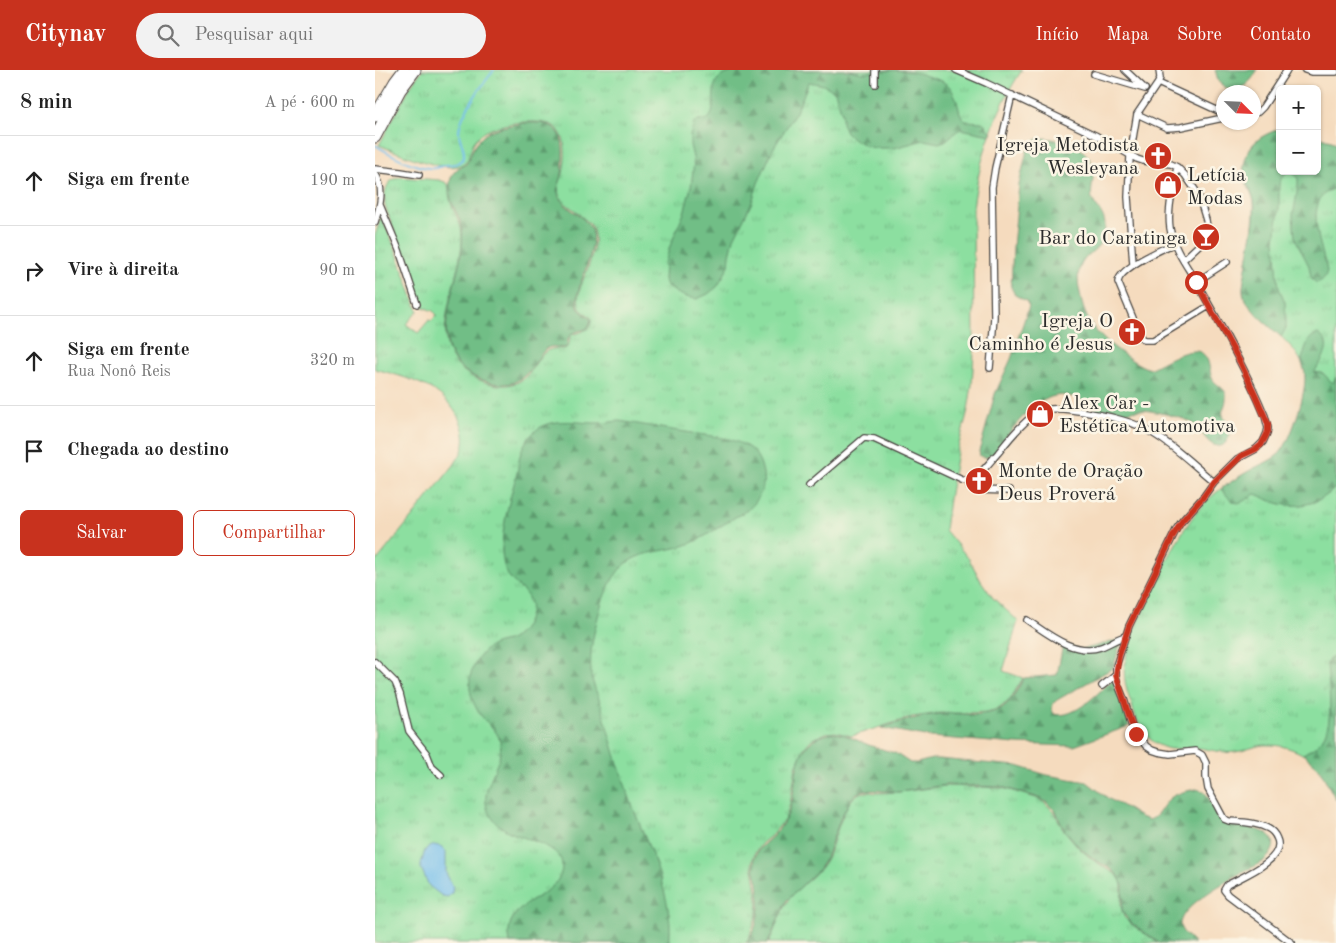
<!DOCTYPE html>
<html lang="pt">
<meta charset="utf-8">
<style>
body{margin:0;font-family:"Old Standard TT",serif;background:#f2f2f2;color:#222}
.controls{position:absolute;right:15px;top:15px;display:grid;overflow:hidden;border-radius:8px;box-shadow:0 1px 4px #0004}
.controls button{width:45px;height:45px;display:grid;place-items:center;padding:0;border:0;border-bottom:1px solid #e0e0e0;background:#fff;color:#222;font:25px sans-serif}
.compass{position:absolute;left:841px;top:15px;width:45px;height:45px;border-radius:50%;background:#fff;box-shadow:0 1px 4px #0004;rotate:114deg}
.stop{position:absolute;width:15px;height:15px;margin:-11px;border:4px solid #c8321e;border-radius:50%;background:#fff}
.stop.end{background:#c8321e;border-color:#fff;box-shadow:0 1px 5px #0008}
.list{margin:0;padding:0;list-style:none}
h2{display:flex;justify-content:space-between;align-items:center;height:65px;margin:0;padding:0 20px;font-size:21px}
h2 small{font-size:16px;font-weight:400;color:#767676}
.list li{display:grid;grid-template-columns:32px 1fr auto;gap:15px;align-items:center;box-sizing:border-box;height:90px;padding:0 20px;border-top:1px solid #e0e0e0}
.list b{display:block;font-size:19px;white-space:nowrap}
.list p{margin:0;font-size:16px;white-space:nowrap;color:#767676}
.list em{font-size:16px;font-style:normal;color:#767676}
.actions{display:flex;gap:10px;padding:15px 20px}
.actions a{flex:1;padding:11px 0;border:1px solid #c8321e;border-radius:8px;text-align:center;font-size:18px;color:#c8321e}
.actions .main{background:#c8321e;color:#fff}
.icon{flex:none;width:28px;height:28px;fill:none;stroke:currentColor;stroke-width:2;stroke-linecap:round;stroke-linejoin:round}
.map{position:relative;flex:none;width:961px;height:873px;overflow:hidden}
header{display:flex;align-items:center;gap:30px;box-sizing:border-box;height:70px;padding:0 25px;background:#c8321e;color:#fff}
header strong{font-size:24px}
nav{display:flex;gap:28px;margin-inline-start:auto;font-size:18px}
.search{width:350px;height:45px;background:#f2f2f2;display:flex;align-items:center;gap:12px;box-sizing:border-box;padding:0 18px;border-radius:28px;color:#767676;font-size:19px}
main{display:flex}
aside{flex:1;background:#fff}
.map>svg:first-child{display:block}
.grass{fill:url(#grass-tufts);stroke:#5c8566}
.forest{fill:url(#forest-firs);stroke:#4e7458}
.water{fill:#74bfed;stroke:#50758c}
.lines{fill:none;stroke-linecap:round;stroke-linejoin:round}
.stream{stroke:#74bfed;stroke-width:2}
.street-casing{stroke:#494541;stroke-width:8}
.highway-casing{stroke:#494541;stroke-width:13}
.street{stroke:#fff;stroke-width:5.5}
.highway{stroke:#fff;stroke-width:11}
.route{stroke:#c8321e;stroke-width:6}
.labels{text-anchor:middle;stroke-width:5;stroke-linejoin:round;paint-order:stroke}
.poi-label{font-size:20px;fill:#2b2b2b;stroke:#fcf5e5;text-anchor:end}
</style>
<header>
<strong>Citynav</strong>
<div class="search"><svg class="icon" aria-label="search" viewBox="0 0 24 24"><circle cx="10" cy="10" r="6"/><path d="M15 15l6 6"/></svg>Pesquisar aqui</div>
<nav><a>Início</a><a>Mapa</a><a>Sobre</a><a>Contato</a></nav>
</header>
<main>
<aside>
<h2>8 min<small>A pé · 600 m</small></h2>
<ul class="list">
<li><svg class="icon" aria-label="ahead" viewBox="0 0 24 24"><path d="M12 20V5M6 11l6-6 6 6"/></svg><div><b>Siga em frente</b></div><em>190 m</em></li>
<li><svg class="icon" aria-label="right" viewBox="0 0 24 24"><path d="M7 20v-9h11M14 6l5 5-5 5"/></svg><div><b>Vire à direita</b></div><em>90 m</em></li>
<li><svg class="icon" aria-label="ahead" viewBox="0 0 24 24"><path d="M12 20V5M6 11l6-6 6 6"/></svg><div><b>Siga em frente</b><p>Rua Nonô Reis</p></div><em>320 m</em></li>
<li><svg class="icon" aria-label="arrive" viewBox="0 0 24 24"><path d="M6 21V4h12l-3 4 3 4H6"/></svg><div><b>Chegada ao destino</b></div></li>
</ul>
<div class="actions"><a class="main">Salvar</a><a>Compartilhar</a></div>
</aside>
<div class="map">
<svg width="961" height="873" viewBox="0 0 961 873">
<defs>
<pattern id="grass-tufts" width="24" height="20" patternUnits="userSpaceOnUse" patternTransform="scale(1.25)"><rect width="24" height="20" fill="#8cdfa0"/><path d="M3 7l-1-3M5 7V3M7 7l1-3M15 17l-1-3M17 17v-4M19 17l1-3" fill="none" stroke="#79c08a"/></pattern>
<pattern id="forest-firs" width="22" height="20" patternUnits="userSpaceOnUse" patternTransform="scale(1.25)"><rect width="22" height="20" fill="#71be86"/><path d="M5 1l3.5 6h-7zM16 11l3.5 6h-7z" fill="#5d9b6e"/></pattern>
</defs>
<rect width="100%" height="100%" fill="#fcf5e5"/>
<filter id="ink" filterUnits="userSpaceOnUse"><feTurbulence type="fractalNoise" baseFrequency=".02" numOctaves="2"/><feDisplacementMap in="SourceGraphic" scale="10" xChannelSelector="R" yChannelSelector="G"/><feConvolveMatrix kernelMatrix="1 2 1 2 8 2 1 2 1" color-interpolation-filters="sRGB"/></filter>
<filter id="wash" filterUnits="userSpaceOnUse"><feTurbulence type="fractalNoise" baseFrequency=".0096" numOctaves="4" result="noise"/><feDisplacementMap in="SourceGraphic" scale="20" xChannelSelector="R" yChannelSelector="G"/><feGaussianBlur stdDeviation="1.12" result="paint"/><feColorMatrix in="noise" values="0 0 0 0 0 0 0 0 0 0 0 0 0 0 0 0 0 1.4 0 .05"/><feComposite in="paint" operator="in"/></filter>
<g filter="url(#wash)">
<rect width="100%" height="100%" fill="#f5dbbe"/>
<!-- grass -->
<path class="grass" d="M47 0H647C620 40 604 90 598 138L599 282 597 315 593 340 582 382 574 429 570 460 594 489 606 511 618 528 643 551 628 601 648 608 634 631 623 639 611 642 592 643H566L537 647 477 666 460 662 451 663 436 670 429 678 421 697 415 734 410 749 397 765 387 773 380 783 377 793 382 821 383 832 382 845 374 868 371 873H0V493L79 395C83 388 88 382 89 374 92 354 75 330 58 320 41 310 19 304 0 299V166L6 146 20 178 43 241 31 254 43 263 54 250 56 251 62 245 58 241 48 237 10 136C9 123 10 110 25 107L64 110 70 112 73 114C74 120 74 127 76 133 81 148 87 152 87 169 86 215 43 280 100 308 112 314 128 318 141 313 155 308 159 292 169 283 179 274 190 283 193 276 195 273 194 269 196 265 201 263 206 263 210 260 213 259 214 258 215 255 221 243 205 245 204 235 201 223 209 209 213 198 217 185 224 167 215 154 210 149 203 144 198 139 193 135 187 132 185 126 181 118 186 111 188 104 190 93 192 76 187 66 185 62 182 57 177 55 161 48 121 53 107 64 104 66 101 69 99 72 95 78 95 92 87 95 69 103 22 82 4 75L35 17Z
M905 59V101H942V65L961 73V730C956 719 951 706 943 697 929 681 909 674 888 675 879 676 870 681 860 682 848 684 835 679 823 678 814 677 804 680 795 679 770 674 762 652 755 630 751 619 748 606 750 593 755 565 769 539 781 514 795 484 809 453 833 430 846 417 863 407 880 398 888 394 897 390 904 384 915 373 925 338 929 323 930 316 931 306 929 299 924 279 898 260 884 246 878 240 872 234 869 227 866 219 870 208 871 199 874 179 879 158 879 138 880 119 863 111 871 88 877 70 888 65 905 59Z
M570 716 627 718 661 728 670 733 680 743 688 759 705 779 718 790 742 805 746 811 747 816 746 834 747 841 749 847 755 853 783 873H394C401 858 405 841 415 828 427 813 445 804 453 786 460 770 468 733 483 724 489 721 495 722 502 723 525 723 547 719 570 716Z"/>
<!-- forest -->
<path class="forest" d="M360 0H474L488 3 519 0 531 1 543 3 567 11 574 16 578 22 581 28 585 43 587 47 591 51 607 52 611 55 613 60 617 62 615 65 586 59 582 61 570 71 564 73 549 70 519 78H499L491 76 477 68 471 62 467 53V44L460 21 448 15 434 12 421 42 398 79 383 113 377 132 359 168 355 185 354 195 348 207 342 217 333 224 322 229 311 227 302 223 293 217 289 210 290 193 295 176 309 143 316 117 319 92 315 75V66L319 52C324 50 327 51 331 50 344 44 334 19 343 9 347 4 355 4 360 0Z
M840 0H882C877 13 860 27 847 15 842 11 842 5 840 0Z
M149 53C175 52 189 55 188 85 188 91 188 98 187 104 186 110 182 116 183 122 184 138 214 146 217 162 222 187 197 219 203 237 205 243 213 244 216 250L213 258C207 261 197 261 194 267 191 272 195 273 190 278 185 278 179 276 175 277 169 279 165 286 162 290 149 311 135 319 111 311 43 290 82 224 87 176 88 165 88 155 83 146 80 139 76 133 75 125 74 116 74 107 81 100 84 97 88 96 91 94 95 89 96 82 99 77 111 57 128 57 149 53Z
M905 59V101H914L908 105 904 114V139L900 170 903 209 904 218 910 232 911 248V258L906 267C896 257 875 241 870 228 866 219 870 207 871 198 874 178 879 158 880 138 880 120 864 111 870 91 875 72 887 65 905 59Z
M942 65 961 73V120L957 119C927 131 948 180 952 201 950 208 948 211 941 213L936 207 934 196 920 168 918 146 923 117V109L919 103 916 101H942Z
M670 68C691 71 717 77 718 102 719 111 715 121 717 129 718 131 720 134 721 136 728 144 732 152 729 164 726 180 711 182 705 197 702 206 703 214 705 223 710 254 723 266 748 284 756 290 764 295 774 299 786 294 820 271 830 286 835 292 834 301 837 308 840 315 851 318 851 325 852 342 840 339 856 357 855 364 852 378 842 376 830 374 826 356 814 351 805 347 776 340 766 340 752 340 744 347 729 343 722 342 718 338 712 334 702 326 688 323 676 327 651 336 635 363 619 383 614 387 611 389 605 386L604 381 606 375 620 324 636 289 654 236 651 231 640 225 636 217 638 177 644 115 652 80 657 73 663 69Z
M943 264C961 275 946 290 939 303 952 301 948 306 958 313L961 307V417C946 434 920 440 899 432 892 430 887 426 880 424 861 436 862 437 846 419 857 411 868 404 879 398 887 394 896 391 903 385 916 374 931 323 930 306 930 300 928 296 926 291 931 281 930 267 943 264Z
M244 351C266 354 288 359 311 362 330 366 352 366 369 375 378 379 383 386 386 395 389 404 390 415 385 424 383 430 378 435 374 439 368 443 360 447 354 451 339 460 325 471 308 476 288 482 264 481 248 496 237 506 227 529 224 543 219 561 214 583 216 602 217 615 224 626 227 638 238 680 251 721 267 760 280 791 300 839 294 873H135C124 827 189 831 187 794 185 774 145 769 131 760 124 756 116 748 113 741 103 717 130 694 125 671 122 659 112 654 105 644 96 632 91 612 98 598 102 589 109 579 118 575 122 573 128 572 132 571 144 567 153 555 155 543 159 520 137 518 130 499 121 473 135 429 142 403 144 394 144 385 148 377 152 369 160 359 168 356 185 348 204 353 221 353 228 353 236 352 244 351Z
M747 569 738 598 682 630 678 634 677 640 679 644C700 650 725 620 740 608L754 656 699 676 641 674 556 667 506 658C525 652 544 646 565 644 582 642 606 648 623 640 636 634 642 620 649 608L682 605 688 575 706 580Z
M961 587V730L944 698 928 684C933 681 940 678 944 673 961 656 953 616 952 594L954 588Z
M458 663 470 665 496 676 520 683 535 693H542L557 689H564L642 696 672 705 712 712 734 729 746 735 765 747 774 750C784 747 787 736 794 729 801 723 812 721 821 719 825 720 829 721 831 724 838 733 839 747 850 752 862 758 884 757 894 765 905 775 894 788 885 793 881 796 876 798 871 800 856 809 804 836 805 855 806 862 814 868 819 873H784L755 852 750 846 747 840 748 816 743 805 736 799 720 790 705 778 689 759 681 742 671 732 661 727 627 717 571 715 524 722 490 720 482 723 476 729 466 747 451 788 443 800 411 831 393 873H372C384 855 386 835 383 814 382 807 378 799 379 792 381 778 390 774 399 765 403 761 407 755 410 750 428 719 408 672 458 663Z"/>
<!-- water -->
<path class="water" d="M60 775 67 777 71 782V803L78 817 77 823 73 827 67 826 54 816 46 798V794L50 780 55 777Z"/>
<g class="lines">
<!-- stream -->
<path class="stream" d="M0 75C14 84 43 100 60 98 64 97 67 96 71 95 78 94 84 95 88 89 92 80 84 71 84 63 83 46 108 14 119 0"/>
</g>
</g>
<g filter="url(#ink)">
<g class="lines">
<defs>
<path id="street" d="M500 0V14
M581 0 611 13 720 65 762 89 768 91 796 94 802 97 810 105 823 124 831 150 833 163 831 167 825 174 808 190
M750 0 768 17
M930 0 936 2H961
M719 4 770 19
M783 13 848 43
M878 43 883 42 888 37 912 0
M762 44 792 58 806 57 848 48
M802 97C799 116 792 138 795 158 798 178 812 196 822 213 846 256 871 300 890 346L893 358 892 363 888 372 881 379 862 389 839 412 829 426 807 451 802 458 754 556 741 596V605L742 612 749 629 757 656 764 667 771 676 777 680 783 682 795 684 820 681 827 685 831 693V707L833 719 849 749 854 751C866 752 881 752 892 758 897 760 900 764 902 769 911 790 866 807 852 815L849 820 853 825 917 873
M0 99 26 102 44 105
M0 103C10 119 5 136 0 152
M5 135 24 180 42 234
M800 173C786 180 745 197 743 212L765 265 769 270H778L834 236
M758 194 753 127 755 86 762 44 783 13 785 8 784 0
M821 212 852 192
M615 298 619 247 617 117 620 98 637 25
M593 411 595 417 601 420 634 421
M434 415 489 368 499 369 587 410 593 411C606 405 613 394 623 383 633 370 644 357 656 347 670 335 687 339 704 341 725 345 747 348 766 357 793 370 816 393 839 412
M652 550C673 564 699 586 726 577 735 574 742 568 751 566
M0 592 20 612 25 624 34 661 52 684 57 697 66 705
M727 616 741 605"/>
<path id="highway" d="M0 46 20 12 29 0
M0 67 25 20 40 0"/>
</defs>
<!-- street casing -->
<use href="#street" class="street-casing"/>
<!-- highway casing -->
<use href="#highway" class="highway-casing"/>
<!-- street -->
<use href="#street" class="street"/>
<!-- highway -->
<use href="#highway" class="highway"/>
</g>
</g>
<g class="lines" filter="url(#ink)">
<!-- route -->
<path class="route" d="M761 664 756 652 741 605 744 586 754 556 798 466 807 451 829 426 839 412 866 386 881 379 886 375 891 366 893 361V354L881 326 865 292 821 212"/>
</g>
<!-- icons -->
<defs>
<symbol id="church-disc" viewBox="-11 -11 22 22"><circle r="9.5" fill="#c8321e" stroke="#fcf5e5"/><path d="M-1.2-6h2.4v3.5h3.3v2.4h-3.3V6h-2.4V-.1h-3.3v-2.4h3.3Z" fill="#fff"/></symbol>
<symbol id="shop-disc" viewBox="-11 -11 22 22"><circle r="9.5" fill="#c8321e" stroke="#fcf5e5"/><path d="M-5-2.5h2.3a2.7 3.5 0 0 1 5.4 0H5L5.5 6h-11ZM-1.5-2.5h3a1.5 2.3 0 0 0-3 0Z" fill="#fff"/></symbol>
<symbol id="bar-disc" viewBox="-11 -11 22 22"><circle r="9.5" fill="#c8321e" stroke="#fcf5e5"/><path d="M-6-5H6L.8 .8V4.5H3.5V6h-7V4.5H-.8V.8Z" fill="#fff"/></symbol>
</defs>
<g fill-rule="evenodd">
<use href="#church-disc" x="767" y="70" width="32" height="32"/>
<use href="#shop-disc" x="777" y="99" width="32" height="32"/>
<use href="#bar-disc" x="815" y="151" width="32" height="32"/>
<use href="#church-disc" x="741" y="246" width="32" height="32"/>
<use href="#shop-disc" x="649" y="328" width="32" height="32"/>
<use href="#church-disc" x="588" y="395" width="32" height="32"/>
</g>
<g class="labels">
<!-- poi labels -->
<g class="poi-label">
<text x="764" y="81">Igreja Metodista<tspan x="764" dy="23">Wesleyana</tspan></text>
<text x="812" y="111" text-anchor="start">Letícia<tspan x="812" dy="23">Modas</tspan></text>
<text x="812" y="174">Bar do Caratinga</text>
<text x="738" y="257">Igreja O<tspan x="738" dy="23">Caminho é Jesus</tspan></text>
<text x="684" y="339" text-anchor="start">Alex Car -<tspan x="684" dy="23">Estética Automotiva</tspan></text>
<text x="623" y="407" text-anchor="start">Monte de Oração<tspan x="623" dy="23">Deus Proverá</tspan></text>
</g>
</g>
</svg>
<div class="controls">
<button>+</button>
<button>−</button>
</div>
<svg class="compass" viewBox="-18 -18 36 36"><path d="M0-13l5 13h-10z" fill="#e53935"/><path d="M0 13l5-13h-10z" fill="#767676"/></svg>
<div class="stop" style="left:821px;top:212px"></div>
<div class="stop end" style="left:761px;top:664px"></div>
</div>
</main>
